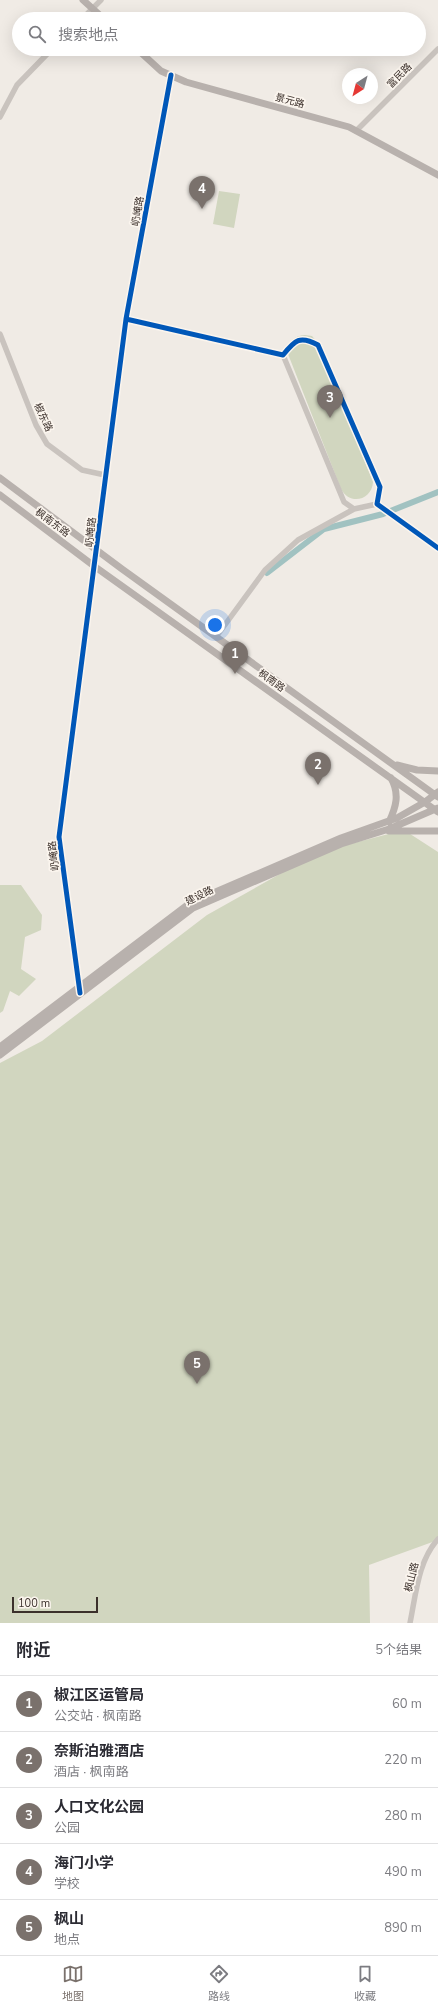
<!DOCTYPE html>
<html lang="zh">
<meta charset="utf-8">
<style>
body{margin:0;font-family:"Nunito Sans","Noto Sans SC",sans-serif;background:#f7f7f7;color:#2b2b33}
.compass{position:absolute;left:342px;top:68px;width:36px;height:36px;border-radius:50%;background:#fff;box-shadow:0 4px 16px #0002;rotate:216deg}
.scale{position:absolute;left:12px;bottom:10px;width:86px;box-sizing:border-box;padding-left:4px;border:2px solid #3b302b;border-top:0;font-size:11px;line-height:14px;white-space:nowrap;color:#3b302b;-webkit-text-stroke:3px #fbf5ee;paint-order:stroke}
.you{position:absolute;left:215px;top:625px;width:14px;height:14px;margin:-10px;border:3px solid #fff;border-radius:50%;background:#1a73e8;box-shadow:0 0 0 6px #1a73e833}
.badge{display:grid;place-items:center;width:26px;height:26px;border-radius:50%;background:#7a716c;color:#fff;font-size:13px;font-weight:700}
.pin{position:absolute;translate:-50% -33px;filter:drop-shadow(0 1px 2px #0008)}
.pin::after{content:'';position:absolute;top:21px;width:14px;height:12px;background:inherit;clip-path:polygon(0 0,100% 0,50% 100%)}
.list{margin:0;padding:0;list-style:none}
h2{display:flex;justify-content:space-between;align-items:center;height:52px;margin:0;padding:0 16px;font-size:17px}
h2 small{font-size:13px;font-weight:400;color:#7c7c81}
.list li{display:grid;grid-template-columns:26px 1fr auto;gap:12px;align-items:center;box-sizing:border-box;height:56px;padding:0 16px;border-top:1px solid #e1e1e2}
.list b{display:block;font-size:15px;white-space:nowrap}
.list p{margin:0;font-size:13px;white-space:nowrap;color:#7c7c81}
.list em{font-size:13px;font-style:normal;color:#7c7c81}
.icon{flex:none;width:22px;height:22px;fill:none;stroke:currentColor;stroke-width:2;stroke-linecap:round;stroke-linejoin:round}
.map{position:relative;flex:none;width:438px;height:1623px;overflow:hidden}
.search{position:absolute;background:#fff;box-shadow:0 4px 16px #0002;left:12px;right:12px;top:12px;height:44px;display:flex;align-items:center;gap:10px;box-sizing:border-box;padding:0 14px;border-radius:22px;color:#7c7c81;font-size:15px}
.sheet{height:332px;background:#fff}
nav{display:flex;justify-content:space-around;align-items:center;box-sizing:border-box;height:56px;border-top:1px solid #e1e1e2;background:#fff;font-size:11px;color:#7c7c81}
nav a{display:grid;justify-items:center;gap:2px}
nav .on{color:#7a716c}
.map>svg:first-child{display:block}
.green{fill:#d1d6bf}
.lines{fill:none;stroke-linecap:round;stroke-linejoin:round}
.canal{stroke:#a1c2c1;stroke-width:6}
.minor{stroke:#c9c3be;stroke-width:5.5}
.major{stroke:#b8b1ad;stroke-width:7}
.cycleway-casing{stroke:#fbf5ee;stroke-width:8}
.cycleway{stroke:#0057b8;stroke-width:5}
.labels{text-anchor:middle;stroke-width:3.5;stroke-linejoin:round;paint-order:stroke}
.street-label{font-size:10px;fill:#3b302b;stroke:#fbf5ee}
</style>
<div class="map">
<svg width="438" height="1623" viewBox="0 0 438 1623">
<rect width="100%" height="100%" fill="#f0ebe5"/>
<!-- green -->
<path class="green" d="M219 191 240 194 234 228 213 224Z
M305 335 312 336 317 342 373 482C372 500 350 506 341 489L288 354C287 342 293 336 305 335Z
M404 830 438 852V1540L369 1565 370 1623H0V1063L42 1041 207 915 319 852Z
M0 885H21L42 915 41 930 25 937 21 969 36 979 19 996 10 991 3 1011 0 1013Z"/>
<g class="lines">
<!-- canal -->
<path class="canal" d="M267 573 324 529 383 514 438 492"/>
<!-- minor -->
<path class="minor" d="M82 19 101 0
M0 117 17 85 52 49
M356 131 438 49
M126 319 283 355C295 340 300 335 318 345L380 487 377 504 438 548
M0 334 36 425 47 444 82 470 105 475
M283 355 344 502 354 509 377 504
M216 637 265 570 298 540 354 509
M79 989 59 837 126 319 171 75
M410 1623C416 1594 418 1561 438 1539"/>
<!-- major -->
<path class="major" d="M83 0 104 19
M137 49 161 71 186 82 349 127 438 175
M0 478 122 569 438 797
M0 495 94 566 438 812
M397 765 417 770 438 771
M389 822C396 807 400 794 391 778
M389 831H438
M0 1047 190 903 341 838 397 818 425 802 438 792
M0 1055 193 908 341 844 389 829 438 808"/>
<defs>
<path id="cycleway" d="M126 319 283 355C295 340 300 335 318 345L380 487 377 504 438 548
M80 993 59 837 126 319 171 75"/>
</defs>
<!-- cycleway casing -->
<use href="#cycleway" class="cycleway-casing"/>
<!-- cycleway -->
<use href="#cycleway" class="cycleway"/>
</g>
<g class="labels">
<!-- street labels -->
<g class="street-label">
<text transform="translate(399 75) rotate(-45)" y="4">富民路</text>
<text transform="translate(290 100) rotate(15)" y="4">景元路</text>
<text transform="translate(137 211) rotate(-80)" y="4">屷崦路</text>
<text transform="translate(44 417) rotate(65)" y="4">椒东路</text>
<text transform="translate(53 522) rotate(37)" y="4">枫南东路</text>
<text transform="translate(90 532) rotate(-83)" y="4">屷崦路</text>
<text transform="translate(272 680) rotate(36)" y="4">枫南路</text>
<text transform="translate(53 856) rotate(-97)" y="4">屷崦路</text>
<text transform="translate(199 895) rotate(-26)" y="4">建设路</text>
<text transform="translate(411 1577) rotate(-76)" y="4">枫山路</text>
</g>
</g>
</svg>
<svg class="compass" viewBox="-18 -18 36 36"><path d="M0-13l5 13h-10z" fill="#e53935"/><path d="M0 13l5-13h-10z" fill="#7c7c81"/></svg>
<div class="scale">100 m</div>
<div class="you"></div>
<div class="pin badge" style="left:235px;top:674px">1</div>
<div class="pin badge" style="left:318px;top:785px">2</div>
<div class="pin badge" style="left:330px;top:418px">3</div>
<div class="pin badge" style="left:202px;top:209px">4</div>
<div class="pin badge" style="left:197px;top:1384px">5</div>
<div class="search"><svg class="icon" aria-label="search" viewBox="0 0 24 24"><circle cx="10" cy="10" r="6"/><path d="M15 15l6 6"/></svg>搜索地点</div>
</div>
<section class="sheet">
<h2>附近<small>5个结果</small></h2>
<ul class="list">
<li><span class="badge">1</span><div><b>椒江区运管局</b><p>公交站 · 枫南路</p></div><em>60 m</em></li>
<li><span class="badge">2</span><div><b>奈斯泊雅酒店</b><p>酒店 · 枫南路</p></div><em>220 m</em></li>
<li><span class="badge">3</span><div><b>人口文化公园</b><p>公园</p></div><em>280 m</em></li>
<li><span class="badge">4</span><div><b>海门小学</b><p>学校</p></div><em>490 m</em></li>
<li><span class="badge">5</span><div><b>枫山</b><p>地点</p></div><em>890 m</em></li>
</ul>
</section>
<nav>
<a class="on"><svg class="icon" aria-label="map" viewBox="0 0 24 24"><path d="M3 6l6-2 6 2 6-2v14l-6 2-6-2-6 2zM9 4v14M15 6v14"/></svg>地图</a>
<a><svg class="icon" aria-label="directions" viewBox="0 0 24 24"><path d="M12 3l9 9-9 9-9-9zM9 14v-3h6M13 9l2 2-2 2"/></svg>路线</a>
<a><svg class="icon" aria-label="saved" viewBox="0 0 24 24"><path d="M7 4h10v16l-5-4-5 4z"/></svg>收藏</a>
</nav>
